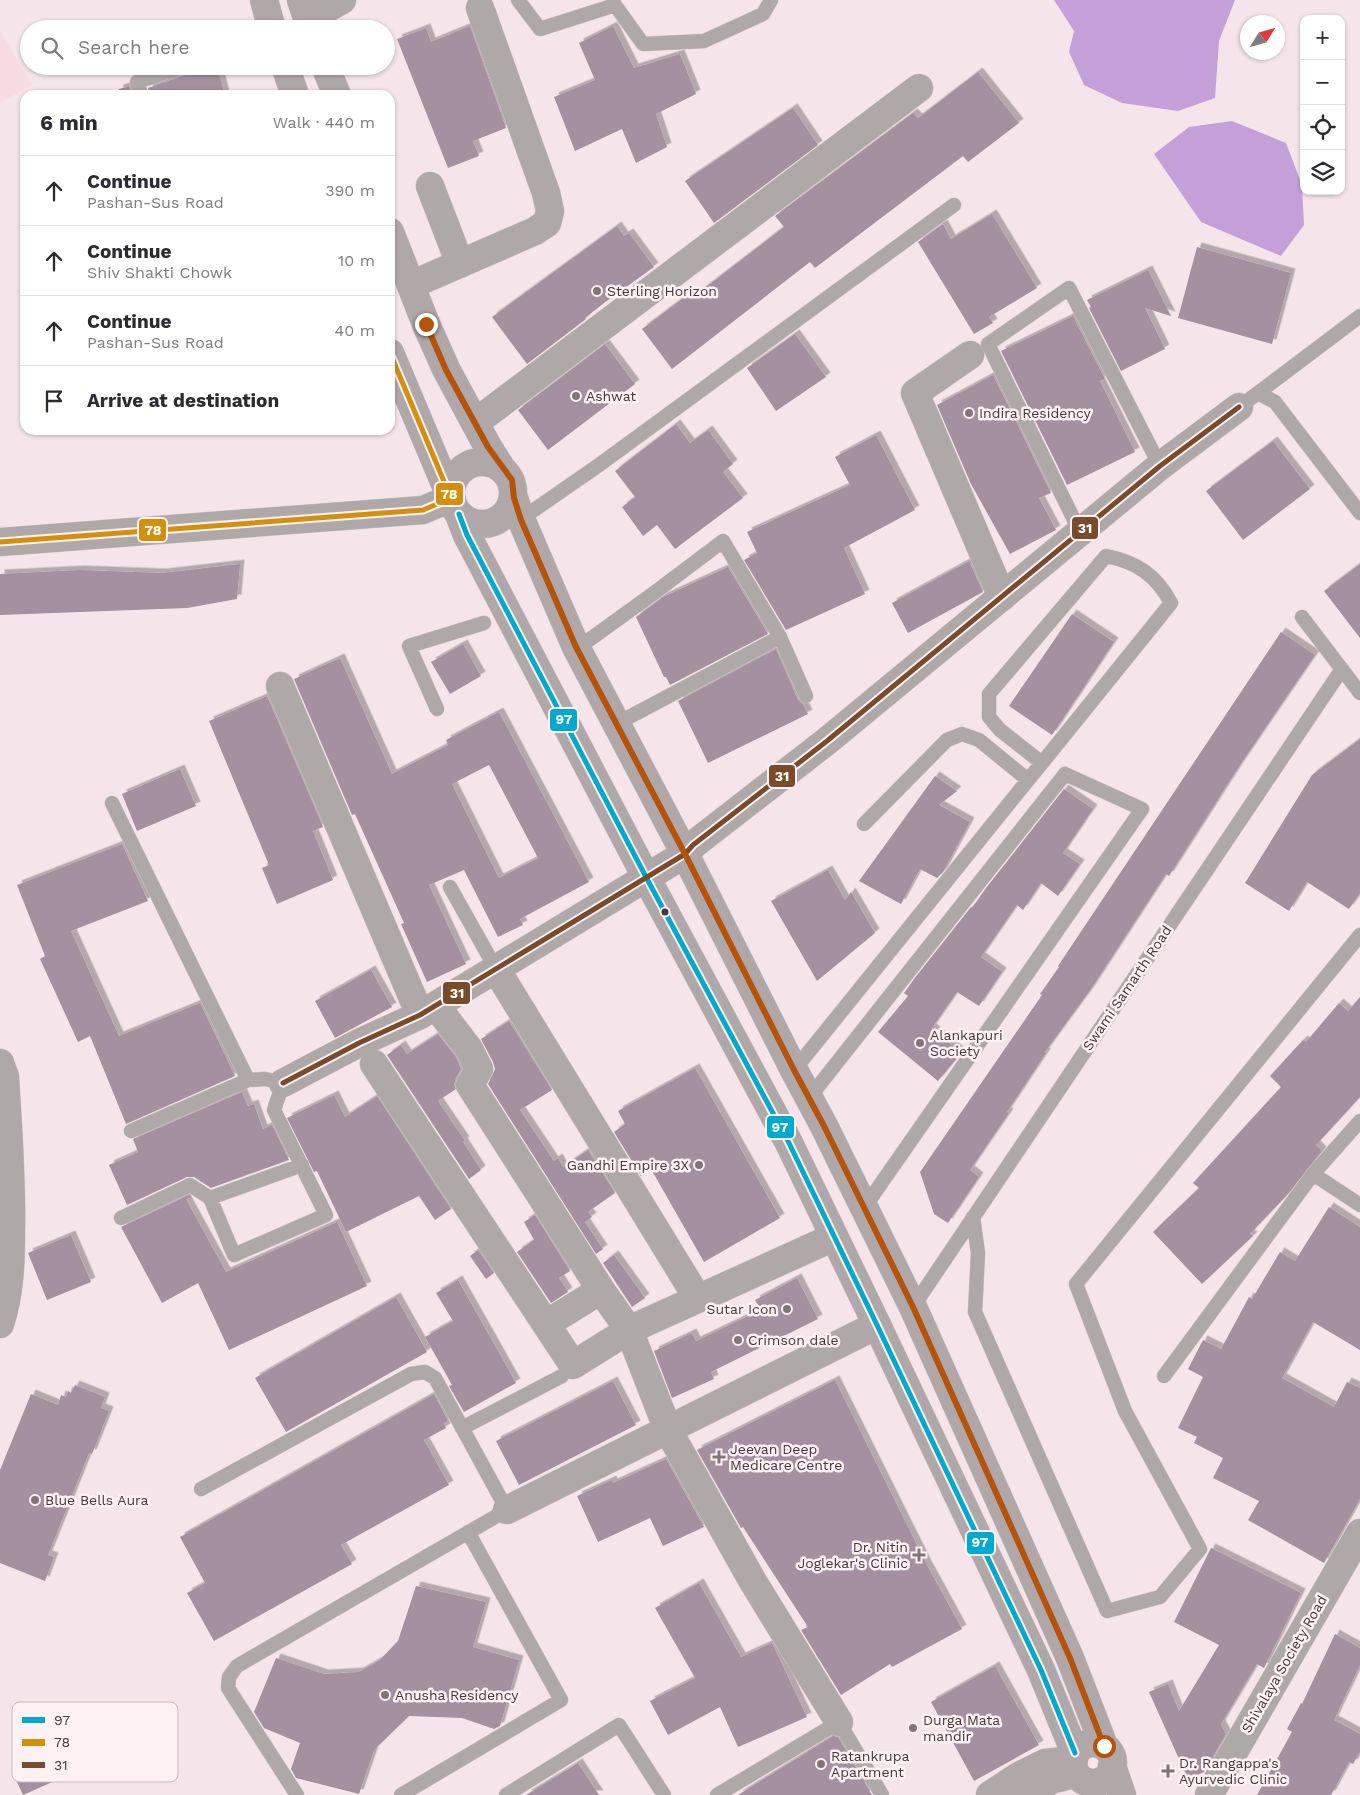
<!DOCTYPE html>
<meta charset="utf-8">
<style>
body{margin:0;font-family:"Work Sans",sans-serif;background:#f2f2f3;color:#2b2b33}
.controls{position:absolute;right:15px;top:15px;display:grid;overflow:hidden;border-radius:10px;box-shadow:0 1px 4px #0004}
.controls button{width:45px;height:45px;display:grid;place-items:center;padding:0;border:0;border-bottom:1px solid #e1e1e2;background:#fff;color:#2b2b33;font:25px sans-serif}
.compass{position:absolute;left:1240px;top:15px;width:45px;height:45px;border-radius:50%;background:#fff;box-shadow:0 1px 4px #0004;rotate:53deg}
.stop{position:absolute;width:15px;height:15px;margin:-11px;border:4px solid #b45309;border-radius:50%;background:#fff}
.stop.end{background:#b45309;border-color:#fff;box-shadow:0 1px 5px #0008}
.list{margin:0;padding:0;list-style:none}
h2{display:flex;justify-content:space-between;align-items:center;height:65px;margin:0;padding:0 20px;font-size:21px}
h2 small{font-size:16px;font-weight:400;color:#7c7c81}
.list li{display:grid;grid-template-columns:32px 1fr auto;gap:15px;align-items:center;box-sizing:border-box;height:70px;padding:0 20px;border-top:1px solid #e1e1e2}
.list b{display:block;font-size:19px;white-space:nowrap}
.list p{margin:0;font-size:16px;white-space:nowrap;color:#7c7c81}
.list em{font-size:16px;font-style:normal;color:#7c7c81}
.icon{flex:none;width:28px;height:28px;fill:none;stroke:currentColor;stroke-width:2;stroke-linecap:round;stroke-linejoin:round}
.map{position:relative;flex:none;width:1360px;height:1795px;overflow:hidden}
.search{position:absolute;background:#fff;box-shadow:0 1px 4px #0004;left:20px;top:20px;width:375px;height:55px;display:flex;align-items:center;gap:12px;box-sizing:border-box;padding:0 18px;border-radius:28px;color:#7c7c81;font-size:19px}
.panel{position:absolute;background:#fff;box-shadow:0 1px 4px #0004;left:20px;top:90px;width:375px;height:345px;border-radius:15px}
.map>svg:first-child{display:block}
.built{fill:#f8dce4}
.water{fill:#c4a0d8}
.building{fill:#a4909e;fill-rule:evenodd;filter:url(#shadow)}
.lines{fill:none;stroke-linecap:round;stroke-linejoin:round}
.lane-casing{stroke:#d0c4c8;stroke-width:15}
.street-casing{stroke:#d0c4c8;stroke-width:29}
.secondary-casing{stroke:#d0c4c8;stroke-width:29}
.lane{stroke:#afa8a9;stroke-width:14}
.street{stroke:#afa8a9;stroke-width:28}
.secondary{stroke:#b0a7a9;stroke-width:28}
.bus-1-casing{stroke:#fdf1f4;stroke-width:9}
.bus-2-casing{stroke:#fdf1f4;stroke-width:9}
.bus-3-casing{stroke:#fdf1f4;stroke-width:9}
.bus-1{stroke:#00a9ce;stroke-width:5}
.bus-2{stroke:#d3900c;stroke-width:5}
.bus-3{stroke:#7a4b2a;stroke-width:5}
.route{stroke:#b45309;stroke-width:6}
.poi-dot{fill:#827579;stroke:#fdf1f4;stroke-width:2}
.bus-dot{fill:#44383c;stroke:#fdf1f4;stroke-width:2}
.labels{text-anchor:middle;stroke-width:5;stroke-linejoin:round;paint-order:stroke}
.poi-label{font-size:14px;fill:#44383c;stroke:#fdf1f4;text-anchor:start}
.street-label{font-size:14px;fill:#44383c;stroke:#fdf1f4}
.key{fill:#fdf1f4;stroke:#c6babd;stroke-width:1}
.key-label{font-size:14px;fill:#44383c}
.line-badge{stroke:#fdf1f4;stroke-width:2}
.badge-label{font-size:14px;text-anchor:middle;font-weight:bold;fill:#fff}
</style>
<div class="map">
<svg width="1360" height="1795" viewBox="0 0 1360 1795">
<defs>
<filter id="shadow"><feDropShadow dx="4.5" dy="-4.5" stdDeviation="0" flood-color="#0004"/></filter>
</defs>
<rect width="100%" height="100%" fill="#f5e5ea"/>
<!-- built -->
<path class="built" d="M0 30 32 85 0 103Z"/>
<!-- water -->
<path class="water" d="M1054 0H1235L1219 41 1215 98 1178 111 1122 103 1084 85 1069 52 1074 31Z
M1232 121 1286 143 1302 185 1304 225 1281 256 1201 222 1154 154 1189 127Z"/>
<!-- building -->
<path class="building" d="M470 26 506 128 473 141 479 156 448 168 397 39 426 28 431 42Z
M613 26 634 68 680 54 696 94 656 114 667 147 636 163 622 129 575 151 554 97 595 80 579 43Z
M203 66H217L225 95H150L148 88 188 74 193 69Z
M978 72 1019 123 968 162 963 156 815 268 810 262 672 369 642 329 690 293 693 297 784 227 775 216 913 113 918 118Z
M129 86 132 95H119V89Z
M793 108 818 145 714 223 685 181Z
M992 214 1037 288 989 317 993 323 974 334 918 242 943 224 951 239Z
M617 226 624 236 629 233 654 267 604 303 585 318 586 319 527 364 492 317Z
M1197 247 1291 273 1272 344 1178 318Z
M1148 270 1171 316 1145 308 1165 349 1121 371 1089 308 1091 307 1087 300Z
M1073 316 1105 379 1100 381 1135 452 1067 485 1001 351Z
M795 334 826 377 776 411 747 368Z
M605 344 635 384 548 450 518 410Z
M993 375 1051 493 1039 498 1056 530 1010 554 971 484 937 405Z
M676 424 690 443 708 430 733 464 723 472 743 498 675 549 657 525 643 536 622 507 635 497 615 471Z
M876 435 915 510 844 548 865 594 786 630 744 560 757 553 747 532 850 485 835 457Z
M1273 441 1310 489 1243 540 1206 491Z
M969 561 983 592 908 633 892 603Z
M240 564 237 599 187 608 0 615V574L80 570 162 573Z
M1360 564V638L1324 591Z
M728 567 768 634 670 685 666 677H664L636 617 663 597Z
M1072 614 1114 642 1052 735 1009 706Z
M1281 632 1315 655 1238 768 1169 876 1166 874 1091 989 1045 1052 1046 1053 1007 1112 1009 1113 970 1170 979 1177 948 1223 934 1214 920 1172 1042 995 1040 994 1059 967 1058 966Z
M463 644 481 676 450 694 431 662Z
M776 649 798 700 803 704 808 714 708 763 678 701Z
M340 658 392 774 448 745 446 740 499 712 589 882 520 919 523 925 498 937 464 870 429 885 466 964 427 982 401 924 404 923 355 814 352 815 294 679ZM489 765 538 858 499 878 452 784Z
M267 696 323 827 313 831 333 880 277 904 262 868 269 865 209 721Z
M1360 739V893L1349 909 1307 882 1289 911 1245 883 1312 775Z
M180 769 196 806 137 831 122 794Z
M935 776 957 791 939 805 970 822 943 872 937 878 920 869 901 904 859 881Z
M1064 789 1093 809 1063 853 1080 864 1058 896 1041 883 1023 910 1017 905 981 957 1002 972 979 1006 957 992 932 1028 961 1053 938 1081 878 1032 908 996 904 993 914 979 971 907 972 908 986 888Z
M122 844 148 901 71 931 119 1036 200 1003 235 1076 126 1124 90 1036 78 1042 40 959 45 956 17 885Z
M828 870 845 900 851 892 875 933 817 981 771 901Z
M371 970 392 1007 335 1038 315 1001Z
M1360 997V1097L1316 1145 1322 1151 1287 1195 1250 1234 1253 1236 1202 1284 1153 1232 1199 1188 1193 1183 1281 1087 1270 1076 1303 1040 1306 1042 1339 1003 1348 1011Z
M509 1021 552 1090 520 1110 554 1161 558 1158 563 1167 588 1150 615 1193 588 1212 592 1217 585 1222 603 1249 596 1254 488 1084 495 1069 493 1062 481 1039Z
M438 1034 456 1057 461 1069 456 1078 454 1085 456 1089 438 1101 465 1141 463 1142 481 1170 469 1179 387 1055 401 1045 407 1054Z
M695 1068 780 1218 704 1262 651 1169 641 1176 614 1132 625 1124 618 1111Z
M242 1092 248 1106 254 1104 263 1129 272 1125 289 1160 211 1188 194 1177H187L127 1205 109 1165 138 1152 133 1139Z
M334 1095 345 1117 377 1096 451 1209 435 1220 419 1196 346 1232 317 1171 314 1172 287 1118Z
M189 1195 192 1197 186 1199 226 1272 337 1222 367 1286 229 1350 198 1283 162 1303 121 1227Z
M1329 1207 1360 1227V1350L1313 1322 1282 1378 1334 1407 1347 1382 1360 1388V1499L1324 1563 1248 1520 1259 1501 1213 1478 1223 1458 1194 1443 1197 1437 1178 1428 1203 1377 1188 1369 1203 1340 1221 1349 1249 1297 1252 1299 1280 1252 1295 1261Z
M535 1215 570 1271 559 1278 568 1292 551 1303 517 1252 534 1240 524 1222Z
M71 1235 91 1282 47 1300 28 1253Z
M478 1250 494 1273 486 1279 470 1256Z
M614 1255 645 1298 632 1307 603 1263Z
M797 1278 818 1319 711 1372 714 1379 672 1398 654 1351 692 1333 696 1341 761 1310 755 1300Z
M458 1280 516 1383 464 1412 449 1386 452 1385 425 1337 453 1321 436 1293Z
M396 1297 427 1352 286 1432 255 1378Z
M835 1380 927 1565 962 1629 892 1667 890 1664 841 1695 801 1630 808 1627 743 1527 741 1528 697 1450Z
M613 1381 636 1425 519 1485 496 1441Z
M75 1385 105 1397 101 1408 109 1411 92 1454 89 1453 48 1555 54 1557 45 1581 0 1563V1470L31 1394 58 1405 61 1395 66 1397 68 1391 71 1393Z
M434 1394 448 1421 444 1423 446 1428 424 1440 449 1485 341 1545 352 1564 214 1641 187 1593 205 1583 180 1537Z
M666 1459 704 1527 663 1546 650 1518 598 1542 577 1496 612 1480 613 1483Z
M1211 1548 1301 1593 1264 1668 1257 1664 1221 1724 1226 1734 1204 1772 1188 1779 1149 1692 1168 1684 1179 1711 1219 1645 1174 1622Z
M699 1583 741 1657 772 1643 807 1717 738 1747 720 1707 668 1735 650 1701 695 1678 655 1608Z
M416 1586 486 1602 473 1647 519 1660 500 1726 494 1729 462 1718 409 1716 374 1750 359 1794 296 1778 291 1769 300 1743 264 1728 254 1712 276 1658 324 1674 359 1672 380 1660 398 1641Z
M1335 1634 1360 1648V1665L1334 1720 1360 1734V1752L1353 1764 1349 1762 1331 1795H1257L1292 1732 1287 1729 1301 1703 1302 1704Z
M995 1666 1039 1745 974 1781 931 1702Z
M833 1736 838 1737 872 1795H738Z
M64 1748 75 1772 23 1795 12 1771Z
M578 1763 599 1795H526Z"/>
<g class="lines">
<defs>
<path id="lane" d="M518 0 540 29 615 5 643 44 704 41 763 14 771 0
M141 95 137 82 185 66
M1258 393 1360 316
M1239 407 1258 393 1275 402 1360 513
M521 519 599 465 954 205
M1080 532 988 344 1069 288 1160 466
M1302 617 1360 693
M576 647 589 640 654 593 723 541 780 637 806 696
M437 709 409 646 484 623
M616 724 780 637
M112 803 248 1080
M864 824 947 740 962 734 979 740 1028 780
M450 887 496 969
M794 1070 816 1043 1028 780 1042 763 1155 623 1171 603C1156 575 1137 562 1106 556L989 694V717L1000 730 1042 763
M809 1098 1065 774 1142 809 864 1208
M1313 1174 1360 1205
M210 1198 302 1165
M973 1217 978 1253 975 1312 1107 1611 1160 1597 1200 1549 1125 1411 1076 1284 1360 935
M121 1218 190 1185 210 1198 234 1255 326 1215 274 1110 283 1083 265 1079 248 1080 131 1131
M913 1307 1342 669
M1164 1376 1313 1174 1360 1121
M462 1428 562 1376
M201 1489 411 1374 425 1372 435 1378 507 1510 237 1666 229 1677 228 1688 297 1795
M401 1795 561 1700 468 1532
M506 1795 619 1725 664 1795
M717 1795 839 1722 882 1795"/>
<path id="street" d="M307 20 342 0
M430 186 460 264
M411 285 535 231 547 223 550 211 546 193 480 8
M970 355 915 393 1002 597
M476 422 919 88
M0 542 423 510 451 498
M280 686 420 1015
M496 969 698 1299
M436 1006 469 1049 479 1069 470 1085 601 1290 629 1330 668 1430 752 1580 839 1722
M0 1063 5 1077C8 1128 12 1179 11 1230 11 1262 10 1293 0 1324
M374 1064 573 1365 629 1330 834 1237
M283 1083 359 1043 420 1015 685 854 693 845 827 741 1160 466 1239 407
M546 1324 601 1290
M507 1510 877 1325
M1209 1795 1360 1533"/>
<path id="secondary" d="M264 0 272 29
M301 0 311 29
M285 66 295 95
M325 66 337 95
M390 232 426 324 446 369 488 447 500 466
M390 353 451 498
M451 493a31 31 0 1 1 62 0a31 31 0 1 1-62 0Z
M514 498 521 519 576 647 685 854 794 1070 824 1126 913 1307 1070 1658 1104 1746
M459 514 467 535 646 877 788 1141 877 1325 1041 1670 1075 1753
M1073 1763a20 20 0 1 1 40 0a20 20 0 1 1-40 0Z
M1112 1766 1122 1795
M990 1795 1019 1776 1045 1763 1074 1760
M1026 1795 1053 1779 1063 1777"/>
</defs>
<!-- lane casing -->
<use href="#lane" class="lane-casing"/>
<!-- street casing -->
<use href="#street" class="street-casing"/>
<!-- secondary casing -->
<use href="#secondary" class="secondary-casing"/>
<!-- lane -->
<use href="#lane" class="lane"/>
<!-- street -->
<use href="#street" class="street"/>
<!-- secondary -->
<use href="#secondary" class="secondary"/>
<defs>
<path id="bus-1" d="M459 514 467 535 646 877 788 1141 877 1325 1041 1670 1075 1753"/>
<path id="bus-2" d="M0 542 423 510 451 498 390 353"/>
<path id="bus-3" d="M283 1083 359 1043 420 1015 685 854 693 845 827 741 1160 466 1239 407"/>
</defs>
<!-- bus-1 casing -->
<use href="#bus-1" class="bus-1-casing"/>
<!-- bus-2 casing -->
<use href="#bus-2" class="bus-2-casing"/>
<!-- bus-3 casing -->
<use href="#bus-3" class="bus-3-casing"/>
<!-- bus-1 -->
<use href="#bus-1" class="bus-1"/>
<!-- bus-2 -->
<use href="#bus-2" class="bus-2"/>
<!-- bus-3 -->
<use href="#bus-3" class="bus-3"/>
</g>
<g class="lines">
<!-- route -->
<path class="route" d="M426 324 446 370 488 447 512 480 514 498 521 520 576 647 685 854 794 1070 824 1126 913 1307 1070 1658 1104 1746"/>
</g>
<!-- markers -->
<g class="poi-dot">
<circle cx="597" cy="291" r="5"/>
<circle cx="576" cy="396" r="5"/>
<circle cx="969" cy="413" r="5"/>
<circle cx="920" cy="1043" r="5"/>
<circle cx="699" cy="1165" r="5"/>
<circle cx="787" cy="1309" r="5"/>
<circle cx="738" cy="1340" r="5"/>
<path d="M716.5 1449.5h5v5h5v5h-5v5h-5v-5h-5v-5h5z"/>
<circle cx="35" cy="1500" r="5"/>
<path d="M916.5 1547.5h5v5h5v5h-5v5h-5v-5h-5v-5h5z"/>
<circle cx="385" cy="1695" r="5"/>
<circle cx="913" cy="1728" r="5"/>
<circle cx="821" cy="1764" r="5"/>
<path d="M1165.5 1763.5h5v5h5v5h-5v5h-5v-5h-5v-5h5z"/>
</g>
<circle class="bus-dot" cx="665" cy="912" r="4.5"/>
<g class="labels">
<!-- poi labels -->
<g class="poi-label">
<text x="607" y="296">Sterling Horizon</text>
<text x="586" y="401">Ashwat</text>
<text x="979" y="418">Indira Residency</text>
<text x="930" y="1040">Alankapuri<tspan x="930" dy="16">Society</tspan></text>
<text x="689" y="1170" text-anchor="end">Gandhi Empire 3X</text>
<text x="777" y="1314" text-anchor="end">Sutar Icon</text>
<text x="748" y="1345">Crimson dale</text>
<text x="730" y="1454">Jeevan Deep<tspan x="730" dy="16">Medicare Centre</tspan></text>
<text x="45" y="1505">Blue Bells Aura</text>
<text x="908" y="1552" text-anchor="end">Dr. Nitin<tspan x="908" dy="16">Joglekar's Clinic</tspan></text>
<text x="395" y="1700">Anusha Residency</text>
<text x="923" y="1725">Durga Mata<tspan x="923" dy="16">mandir</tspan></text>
<text x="831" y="1761">Ratankrupa<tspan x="831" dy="16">Apartment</tspan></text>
<text x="1179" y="1768">Dr. Rangappa's<tspan x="1179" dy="16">Ayurvedic Clinic</tspan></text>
</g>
<!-- street labels -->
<g class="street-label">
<text transform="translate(1127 988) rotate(-56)" y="5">Swami Samarth Road</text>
<text transform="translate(1284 1664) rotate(-60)" y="5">Shivalaya Society Road</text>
</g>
</g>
<!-- legend -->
<rect x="12" y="1702" width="166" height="80" rx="8" class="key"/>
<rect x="22" y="1717" width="23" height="6" fill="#00a9ce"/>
<rect x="22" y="1739" width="23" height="7" fill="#d3900c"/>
<rect x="22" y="1762" width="23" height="6" fill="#7a4b2a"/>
<g class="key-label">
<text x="54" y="1725">97</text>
<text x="54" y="1747">78</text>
<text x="54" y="1770">31</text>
</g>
<g class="line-badge">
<rect x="435" y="482" width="29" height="24" rx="5" fill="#d3900c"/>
<rect x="1071" y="516" width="28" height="24" rx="5" fill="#7a4b2a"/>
<rect x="138" y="518" width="29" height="24" rx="5" fill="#d3900c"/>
<rect x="549" y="708" width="29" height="24" rx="5" fill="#00a9ce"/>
<rect x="768" y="764" width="28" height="24" rx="5" fill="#7a4b2a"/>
<rect x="442" y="981" width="29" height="24" rx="5" fill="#7a4b2a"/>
<rect x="766" y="1115" width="29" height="24" rx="5" fill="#00a9ce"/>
<rect x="966" y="1531" width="29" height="24" rx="5" fill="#00a9ce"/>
</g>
<g class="badge-label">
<text x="449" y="499">78</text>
<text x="1085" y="533">31</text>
<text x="153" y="535">78</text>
<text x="564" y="724">97</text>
<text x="782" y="781">31</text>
<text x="457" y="998">31</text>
<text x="780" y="1132">97</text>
<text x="980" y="1547">97</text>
</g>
</svg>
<div class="controls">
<button>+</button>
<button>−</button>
<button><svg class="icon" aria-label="locate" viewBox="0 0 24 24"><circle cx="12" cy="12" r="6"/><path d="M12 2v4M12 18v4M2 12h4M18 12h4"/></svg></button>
<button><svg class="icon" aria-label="layers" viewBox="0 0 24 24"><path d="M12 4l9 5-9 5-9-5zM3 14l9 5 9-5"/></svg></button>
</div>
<svg class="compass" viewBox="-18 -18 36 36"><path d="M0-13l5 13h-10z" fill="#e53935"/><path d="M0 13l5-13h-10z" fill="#7c7c81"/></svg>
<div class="stop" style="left:1104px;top:1746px"></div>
<div class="stop end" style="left:426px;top:324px"></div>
<div class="search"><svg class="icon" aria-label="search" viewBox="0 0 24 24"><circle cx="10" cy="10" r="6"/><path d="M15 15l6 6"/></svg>Search here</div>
<section class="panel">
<h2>6 min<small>Walk · 440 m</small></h2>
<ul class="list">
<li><svg class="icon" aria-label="ahead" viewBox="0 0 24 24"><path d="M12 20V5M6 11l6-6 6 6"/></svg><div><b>Continue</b><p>Pashan-Sus Road</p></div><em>390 m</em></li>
<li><svg class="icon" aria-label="ahead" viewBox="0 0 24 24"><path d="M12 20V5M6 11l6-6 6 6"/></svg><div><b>Continue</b><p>Shiv Shakti Chowk</p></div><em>10 m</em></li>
<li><svg class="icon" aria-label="ahead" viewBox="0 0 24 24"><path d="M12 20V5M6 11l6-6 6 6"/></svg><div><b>Continue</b><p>Pashan-Sus Road</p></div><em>40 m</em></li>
<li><svg class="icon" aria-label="arrive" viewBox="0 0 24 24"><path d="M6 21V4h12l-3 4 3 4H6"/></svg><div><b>Arrive at destination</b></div></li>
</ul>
</section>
</div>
